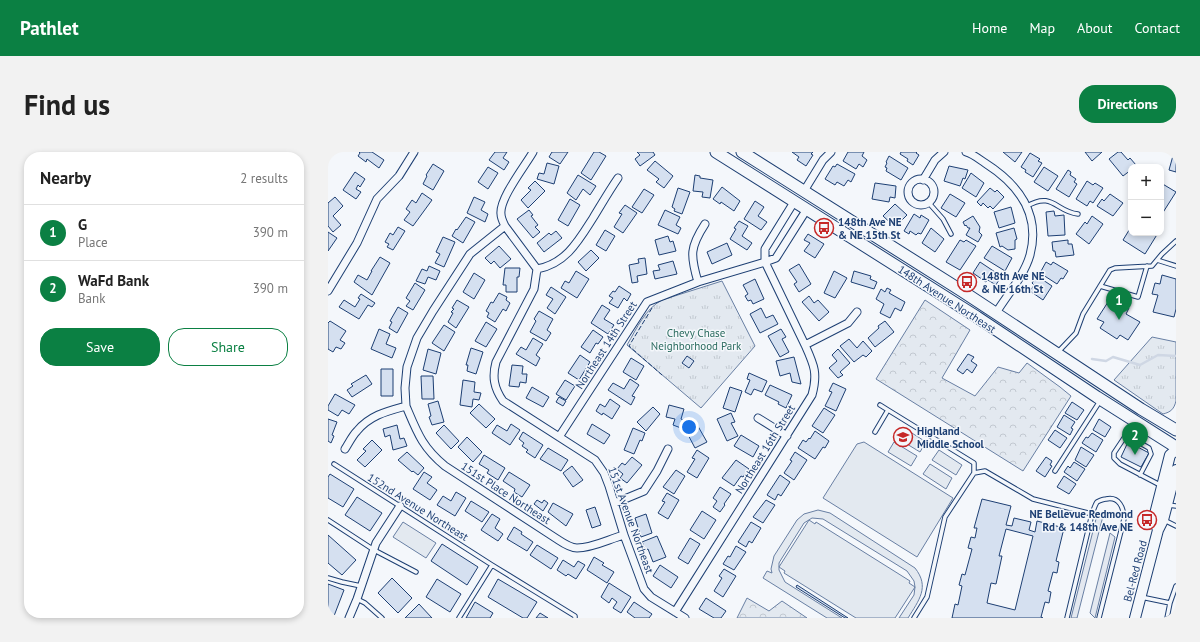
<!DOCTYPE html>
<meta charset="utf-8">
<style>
body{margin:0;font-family:"PT Sans",sans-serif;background:#f2f2f2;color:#222}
.controls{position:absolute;right:12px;top:12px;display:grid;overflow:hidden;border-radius:8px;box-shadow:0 2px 6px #0003}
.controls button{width:36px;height:36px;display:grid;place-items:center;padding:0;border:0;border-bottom:1px solid #e0e0e0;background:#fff;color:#222;font:20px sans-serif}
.you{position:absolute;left:361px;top:275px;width:14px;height:14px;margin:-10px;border:3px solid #fff;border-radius:50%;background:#1a73e8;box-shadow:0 0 0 6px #1a73e833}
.badge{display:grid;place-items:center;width:26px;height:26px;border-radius:50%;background:#0b8043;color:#fff;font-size:13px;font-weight:700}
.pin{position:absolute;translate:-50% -33px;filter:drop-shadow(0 1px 2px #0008)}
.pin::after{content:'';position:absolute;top:21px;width:14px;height:12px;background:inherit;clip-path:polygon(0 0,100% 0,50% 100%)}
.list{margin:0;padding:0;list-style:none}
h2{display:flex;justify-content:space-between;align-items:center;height:52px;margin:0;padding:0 16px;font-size:17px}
h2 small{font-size:13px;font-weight:400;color:#767676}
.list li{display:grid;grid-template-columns:26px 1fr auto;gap:12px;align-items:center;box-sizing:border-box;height:56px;padding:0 16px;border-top:1px solid #e0e0e0}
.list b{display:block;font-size:15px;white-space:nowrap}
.list p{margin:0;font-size:13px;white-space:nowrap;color:#767676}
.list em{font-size:13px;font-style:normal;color:#767676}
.actions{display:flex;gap:8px;padding:12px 16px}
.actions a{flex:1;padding:9px 0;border:1px solid #0b8043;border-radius:16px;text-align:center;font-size:14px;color:#0b8043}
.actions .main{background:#0b8043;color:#fff}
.map{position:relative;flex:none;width:848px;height:466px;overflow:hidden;border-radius:16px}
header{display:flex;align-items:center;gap:24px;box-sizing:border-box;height:56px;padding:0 20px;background:#0b8043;color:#fff}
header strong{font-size:19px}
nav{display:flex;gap:22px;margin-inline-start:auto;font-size:14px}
.intro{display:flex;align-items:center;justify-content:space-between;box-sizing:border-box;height:96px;padding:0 24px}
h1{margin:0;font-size:28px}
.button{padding:10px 18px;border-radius:16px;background:#0b8043;color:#fff;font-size:14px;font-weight:700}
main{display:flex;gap:24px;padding:0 24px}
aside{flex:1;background:#fff;border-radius:16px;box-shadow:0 2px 6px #0003}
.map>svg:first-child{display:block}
.grass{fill:#e3e9f0;stroke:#687fa3}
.forest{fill:url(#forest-crowns);stroke:#687fa3}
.park{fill:url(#park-tufts);stroke:#687fa3}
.parking{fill:#e3e8f0;stroke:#687fa3}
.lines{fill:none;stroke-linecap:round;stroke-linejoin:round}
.stream{stroke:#cfd7e4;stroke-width:2.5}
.building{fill:#d5e0f0;stroke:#1d3f73;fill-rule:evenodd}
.lane-casing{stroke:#1d3f73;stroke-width:5.5}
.street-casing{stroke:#1d3f73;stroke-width:9}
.secondary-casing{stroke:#1d3f73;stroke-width:12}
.primary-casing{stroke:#1d3f73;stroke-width:13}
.lane{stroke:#f4f7fb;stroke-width:3.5}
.street{stroke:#f4f7fb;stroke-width:7}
.secondary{stroke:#f4f7fb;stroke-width:10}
.primary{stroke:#f4f7fb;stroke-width:11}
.fence{stroke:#1d3f73;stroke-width:1;stroke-dasharray:5 2;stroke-linecap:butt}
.labels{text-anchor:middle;stroke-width:3;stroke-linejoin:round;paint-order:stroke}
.poi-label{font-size:11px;font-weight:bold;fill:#1d3f73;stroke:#f4f7fb;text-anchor:start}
.street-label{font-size:11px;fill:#1d3f73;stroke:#f4f7fb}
.park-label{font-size:11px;fill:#2c6c60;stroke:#f4f7fb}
</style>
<header>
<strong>Pathlet</strong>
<nav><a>Home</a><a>Map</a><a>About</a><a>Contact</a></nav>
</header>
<div class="intro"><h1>Find us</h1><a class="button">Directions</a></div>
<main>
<aside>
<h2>Nearby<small>2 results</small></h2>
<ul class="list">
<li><span class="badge">1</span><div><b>G</b><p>Place</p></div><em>390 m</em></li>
<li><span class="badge">2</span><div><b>WaFd Bank</b><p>Bank</p></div><em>390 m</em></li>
</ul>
<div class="actions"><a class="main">Save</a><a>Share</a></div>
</aside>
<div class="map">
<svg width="848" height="466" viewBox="0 0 848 466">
<defs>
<pattern id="forest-crowns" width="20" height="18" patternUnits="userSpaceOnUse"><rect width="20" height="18" fill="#e3e9f0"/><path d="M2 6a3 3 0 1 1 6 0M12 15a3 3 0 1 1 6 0" fill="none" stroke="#c2c9d1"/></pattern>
<pattern id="park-tufts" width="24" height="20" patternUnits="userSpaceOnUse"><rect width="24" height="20" fill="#e3e9f0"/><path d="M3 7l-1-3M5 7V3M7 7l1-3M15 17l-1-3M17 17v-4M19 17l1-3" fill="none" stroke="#c2c9d1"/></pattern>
</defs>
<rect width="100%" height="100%" fill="#f4f7fb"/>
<!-- grass -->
<path class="grass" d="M576 276 598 290 592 300 569 286Z
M536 290 625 346 589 405 495 346 529 292Z
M566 290 589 304 583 314 560 300Z
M611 298 634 313 628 323 604 308Z
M602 312 624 326 618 337 595 322Z
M490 358 502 361 587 416C602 435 591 448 580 466H571L586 443 587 435 567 466H528L456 421 457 419 451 415 481 368 487 372 488 370 582 429 581 431 587 435 586 429 579 419 495 367 484 366 476 371 454 406 451 411V418L457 430 514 466H499L435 426 439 419 444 421 443 417 446 404 469 368 476 362Z
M75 370 108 391 98 406 65 385Z"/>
<!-- forest -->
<path class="forest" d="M597 148 642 178 614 226 647 244 670 215 691 221 699 211 732 235 743 244 695 319 548 227Z
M419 446 441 459 454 449 479 466H409Z"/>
<!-- park -->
<path class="park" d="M394 129 427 194 373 256 299 193C309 176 317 157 334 148Z
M824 185 848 190V249C846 257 843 260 835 262L786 228Z"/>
<!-- parking -->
<path class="parking" d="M770 359 775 364 749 466H743Z
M782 381 787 385 767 466 762 461Z"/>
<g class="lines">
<!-- stream -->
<path class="stream" d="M764 207 778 209 785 205 812 213 830 203 848 204"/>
</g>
<!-- building -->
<path class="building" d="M31 0H44L56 8 51 16 39 7 38 10 30 4 32 1Z
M167 0H179L175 6 181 10 176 18 161 8Z
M224 0H240L232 12 221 5Z
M266 0H271L278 4 263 28 253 21Z
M309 0H325L327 3 312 14 307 7 312 3Z
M464 0H485L483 2 485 3 478 14 469 8 471 5Z
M520 0H536L534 4 539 8 535 15 531 12 528 17 515 9Z
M573 0H589L588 1 591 3 585 13 579 9 580 7 572 2Z
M675 0H694L687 10Z
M757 0H774L764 9Z
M790 0H793L800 8 802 6 808 13 806 15H803V18L795 24 781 7Z
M846 0H848V20L841 18Z
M702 1 712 7 710 9 714 11 705 25 697 20 698 18 693 15Z
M561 4 580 16 573 28 558 19 559 16 557 15 559 11 558 10Z
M327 9 345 24 336 36 328 30 331 27 319 18Z
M219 11 231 14 226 32 209 27 211 21 216 22Z
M105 12 116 19 105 38 95 32 99 24 98 23Z
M509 12 527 22 523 30 520 28 516 34 509 30 507 33 497 27 505 14 507 15Z
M621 14 640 18 637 27 635 26 632 34 616 29Z
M160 15 170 21 160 37 150 30Z
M716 15 730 24 720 39 706 30Z
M740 18 743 20 742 23 748 27 746 30 749 32 741 45 728 37Z
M27 20 37 27 32 35 30 33 28 37 33 40 28 47 15 38Z
M643 21 656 31 648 45 634 36Z
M250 23 268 34 262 43 255 37 248 48 239 41Z
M367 23 372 24V26L385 28 382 46 374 45 375 40 365 39Z
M207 29 217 39 200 56 193 48 203 38 200 36Z
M759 29 765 33 767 31 775 36 765 51 762 49 759 54 748 47Z
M547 31 568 34 567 46 562 45 561 50 544 47Z
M833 31 848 40 834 62H833Z
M394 35 412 49 406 59 393 50 392 52 385 47Z
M350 36 362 40 354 62 346 59 347 57 344 55Z
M662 36 667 40 669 38 676 45 665 57 662 54 660 56 655 51 653 54 649 50Z
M316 37 326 43 314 61 304 55Z
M94 41 104 48 85 74 76 68 82 60 78 57 84 48 88 51Z
M622 42 637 51 628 65 613 56Z
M782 42 795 51 785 64 769 54 774 47 776 49Z
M7 45 15 54 5 64 13 73 5 80 0 74V51Z
M146 45 157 50 153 58 160 62 157 70 139 61Z
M242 47 252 53 240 74 230 68Z
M427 49 436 55 430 64 439 70 433 78 416 67Z
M567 52 579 63 567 75 555 64Z
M297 53 309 61 295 81 286 75 294 62 291 61Z
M683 55 687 71 671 76 666 60Z
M201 58 205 63 203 64 210 73 207 75 212 80 205 86 189 67Z
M337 58 352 65 348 73 353 76 350 82 330 73Z
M726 59 727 64 736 63 737 83 720 84 718 60Z
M586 62 592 66 593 63 601 68 593 82 590 81 588 83 582 79 581 82 576 79Z
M645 64 652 75 651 80 654 83 650 90 638 83 642 76H640L638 73 637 74 635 70Z
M764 64 775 72 761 92 748 82 757 70 759 72Z
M138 65 147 70 135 91 124 84 128 77 129 78Z
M411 69 420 74 414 84 424 91 419 98 402 87 408 77 406 76Z
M70 75 77 79 65 98 59 95 61 92 57 90 62 81 65 83Z
M803 75V81H830L817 102 795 88Z
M603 76 616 87 607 100 594 91Z
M686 76 689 87 687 88V97L680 98 674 94 672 95 668 81Z
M277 78 287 84 278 99 268 93Z
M228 79 234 86 216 100 209 91 221 81 223 83Z
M0 80 9 86 0 99Z
M480 82 496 92 487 106 476 99 482 91 476 88Z
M340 84 342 90 345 89 348 99 331 103 327 88Z
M115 85 127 90 116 115 107 111 112 102 108 100Z
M632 88 636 90 638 88 648 94 632 118 618 110Z
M740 88V92H744L746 103 728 105 727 99H725L724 90Z
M399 91 404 103 384 112 379 100Z
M171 94 183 107 172 116 166 109 163 112 157 106Z
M664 94 684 106 677 119 656 106Z
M263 98 271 106 258 119 250 110Z
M52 105 62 111 44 143 26 130 30 123 39 128 44 119H43Z
M317 106 319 122 309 124 310 130 304 131 301 113 311 111 310 107Z
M345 109 349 122 327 127 325 119 332 118 330 113Z
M652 110 673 124 668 133 660 128 658 130 645 121Z
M718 110 723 113 725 110 740 119 735 127 733 126 729 132 712 121Z
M471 112 483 132 471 140 466 132 469 130 461 118Z
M101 114 112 119 108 128 100 125 97 132 88 129 94 117 99 119Z
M177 116H192L191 125H189V140H178V133H175Z
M248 119 261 127 249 146 233 136 237 129 241 131Z
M506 119 519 126 507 146 496 141Z
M526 119 543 124 542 127 549 130 546 137 523 130Z
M146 121 157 128 146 147 135 140Z
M834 123 848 127V157L846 165 825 160 830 143 824 142 827 131 832 132Z
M709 124 724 134 715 148 702 139 706 133 704 131Z
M427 127 436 147 425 152 423 148 420 149 417 144 420 142 415 133Z
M87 131 97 138 85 158 78 154 82 149 78 146Z
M291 134 303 142 299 149 296 146 290 156 281 151 285 146 281 144 285 139 287 140Z
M223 135 238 145 227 162 219 156 225 147 218 143Z
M559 136 563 138 561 141 577 150 573 159 567 156 562 166 552 161 556 152 548 147 553 137 557 140Z
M171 141 179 145 178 148 182 151 178 159 175 157 167 170 159 165 161 161 158 159 163 150 165 151Z
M33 142 47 151 44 155 40 153 31 167 11 155 16 148 27 155 32 147 30 146Z
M481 144 486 151 490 148 501 160 491 169 474 150Z
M129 148 141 155 128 176 120 170 125 161 123 160 126 157 124 156Z
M780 150 788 155 791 150 801 156 798 162 812 170 800 188 792 183 789 187 772 176 776 170 769 167Z
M274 153 282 158 276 167 286 173 280 182 263 171Z
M70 155 80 161 69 181 61 176 64 170 62 169Z
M433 156 438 166 445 163 450 172 432 181 422 162Z
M211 159 225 167 219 178 223 181 218 189 202 180 208 169 206 167Z
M2 169 18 179 12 188 17 191 13 197 8 195 5 200 0 197V171Z
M557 169 566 180 547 195 540 186 551 176 550 174Z
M158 170 169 177 158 195 147 189Z
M116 173 127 180 116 199 104 191Z
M51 177 62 182 58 192 68 196 64 206 43 197Z
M453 177 458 185 454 187 461 200 452 205 440 184Z
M265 178 275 185 270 192 268 191 262 201 253 195Z
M205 186 215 192 208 203 212 206 208 214 188 202 193 195 198 198Z
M521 187 529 196 535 189 544 199 538 205 535 203 526 210 512 194Z
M143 196 155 200 148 222 139 219 140 213H138Z
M100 197 113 201 108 222 95 218Z
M510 197 522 211 512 220 515 223 510 226 501 216 509 209 504 203Z
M640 202 646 205 643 209 649 213 644 221 639 217 635 222 629 218Z
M252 203 262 210 251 228 240 221Z
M359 204 366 209 361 216 354 211Z
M466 205 473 232 464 230 462 221 452 224 448 209Z
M303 206 316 214 308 228 295 220Z
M184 213 195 214 194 222H199L198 231 192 230 191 235 181 234Z
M53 217H65V244H53Z
M421 221 439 229 434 240 426 237 423 243 417 240 422 228 419 227Z
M38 223 44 232 24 245 19 238 25 234 23 232Z
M93 224H105L106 247H94Z
M302 227 311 233 304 244 307 245 303 253 280 238 285 231 296 237Z
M135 228 147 230 146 240 153 241 151 248 145 247 144 255 132 253Z
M237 228 247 234 238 248 228 242Z
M505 231 518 237 508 259 497 254 504 240 501 239Z
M442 233 464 243 458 256 450 252 451 250 437 243Z
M204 235 221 245 215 255 198 246Z
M402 235 414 239 407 260 395 256Z
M7 242 27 253 21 262 14 258 10 264 0 258V254Z
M231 245 238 249 235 254 228 250Z
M282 247 292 254 284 267 275 261 274 263 268 259 272 252 277 255Z
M110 249 116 270 104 273 101 265 103 264 100 252Z
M744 250 756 258 749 268 737 261Z
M151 252 167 267 158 276 142 261Z
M341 253 356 257 353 267 355 268 353 276 345 273 347 267 338 265Z
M325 255 332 262 318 279 309 270Z
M496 256 507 263 495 281 484 274Z
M403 261 407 270 403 271 410 284 399 289 389 267Z
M736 263 747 270 743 276 745 277 742 283 729 275Z
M0 267 9 270 4 283 6 284 3 291 0 289Z
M771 267 783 275 777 285 765 278Z
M367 269 379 290 367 296 356 275Z
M183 272 192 278 182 293 164 281 169 273 179 279Z
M264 272 282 283 276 292 259 282Z
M69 273 72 287 76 286 79 294 65 298 62 283 57 285 55 277Z
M116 273 131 289 123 297 108 281Z
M305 276 317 281 314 289 312 288 306 302 296 298Z
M727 278 739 286 732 296 720 288Z
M487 279 501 289 497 296 495 295 487 307 470 296 475 288 478 290 481 286 482 287Z
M195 280 215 293 207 306 198 300 200 298 194 294 196 291 191 287Z
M764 281 775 288 768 300 754 291 758 285 760 286Z
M413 283 431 294 425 305 406 294Z
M139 285 154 300 145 310 130 295Z
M44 288 54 298 37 315 29 308 38 299 35 297Z
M800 290 821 301 813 315 793 305Z
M753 295 766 303 758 315 747 308Z
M220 296 240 308 233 319 212 307Z
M369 298 381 306 369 326 359 320 367 307 364 306Z
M79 300 96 316 90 323 85 319 84 320 70 308Z
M467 300 479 308 466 328 456 321 464 309 462 308Z
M156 303 177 316 170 328 159 321 161 318 151 312Z
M304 305 314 313 299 331 292 326 295 322 289 317 294 311 297 313Z
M718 305 724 309 722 313 724 314 717 325 708 319Z
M408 308 421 317 415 325 413 324 406 334 394 326Z
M746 310 757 317 749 329 736 320 740 314 742 316Z
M244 314 255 328 245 335 235 321Z
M348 318 357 324 346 342 335 335Z
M96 320 104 325 99 331 109 338 102 348 85 337Z
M181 320 202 333 194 345 186 340 187 337 175 329Z
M2 322 26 337 15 355 0 346V325Z
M452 323 462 330 453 344 450 342 447 348 439 343Z
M736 324 748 332 741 342 729 335Z
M392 335 403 342 396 352 397 353 392 360 385 355 389 349 385 346Z
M128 340 138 346 127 364 109 353 115 344 123 349Z
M339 341 351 348 340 367 330 361 337 350 334 349Z
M29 345 54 361 42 379 17 363Z
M654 347 683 354 678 373 684 374 686 366 703 370 701 378 707 380 709 369 736 376 728 409 731 410 729 421 725 420 720 439 723 440 721 451 717 450 713 465 715 466H624L627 452 630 453 634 434 631 433 634 422 637 423 644 397 640 396 643 385 647 386 649 376H646ZM678 377 705 384 687 458 659 451 663 431 668 432 674 404H671Z
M209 348 214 351 216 348 220 351 215 359 206 352Z
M438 348 447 353 435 371 425 365Z
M143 349 161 360 154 370 137 359Z
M225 351 245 362 238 374 220 360Z
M267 355 273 373 264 376 258 358Z
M374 359 388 368 376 387 362 378Z
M164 362 172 367 167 376 175 382 170 389 153 378Z
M318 362 324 381 313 385 307 366Z
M423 370 433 376 424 391 421 389 418 395 410 390Z
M186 375 194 380 193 382 205 390 199 399 179 387Z
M0 383 28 408 14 423 0 411Z
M329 384 338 405 325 410 320 397 318 398 314 390Z
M362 386 372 392 360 412 350 406Z
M114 392 150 415 139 433 103 409Z
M209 393 230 406 223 417 202 403Z
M408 394 418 400 406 418 395 412 400 404 402 405Z
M266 405 276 411 274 413 286 420 279 431 259 418Z
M235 408 246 415 250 409 257 413 248 427 240 422 238 424 229 418Z
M332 413 350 425 343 436 325 424Z
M396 417 408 424 395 445 386 439 394 426 391 424Z
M64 426 84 446 70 461 50 441Z
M109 427 133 442 122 460 98 445Z
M170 427 209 450 199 466H195L160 445Z
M281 431 303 445 293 461 285 456 289 450 284 446 281 451 273 445Z
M0 432 16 438 6 464 0 462Z
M469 433 520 466H517L468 435Z
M378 446 398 459 393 466H386L371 457Z
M147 450 165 461 162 466H138Z
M306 450 324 462 321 466H307L299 460Z
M91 452 104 466H77Z
M212 461 220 466H208Z"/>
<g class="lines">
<defs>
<path id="lane" d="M600 50 615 67 623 82
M699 54C725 39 728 60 750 62
M829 108 848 114
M772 134 810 145 819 114
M730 200 748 181 755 162 782 118 787 116 824 114 834 102 848 89
M552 253 560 258
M806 271 786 301V306L792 312 832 333
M547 280 560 258 646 311V321L617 365 599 445 586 466
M798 283 821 296 823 302 812 323
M6 312 164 413 247 464V466
M727 319 772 249
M646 321 657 319 705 347 764 362
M840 353 848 354
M0 368 46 398 88 420
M836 368 848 374
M0 426 14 430 33 434
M813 445 842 451 848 434
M29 447 37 451 54 466
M131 466 164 413
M739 466 764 362C765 359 767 353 769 350 771 349 776 347 778 347 791 344 796 356 796 367L771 466
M839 466 842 451"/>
<path id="street" d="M638 0C645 2 651 7 657 11 690 32 713 62 702 103 696 124 679 143 668 161
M290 26C281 39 273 53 265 66 251 88 238 112 209 117L206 137 168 210C164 225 166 236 175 249L267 308 276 321 281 334 296 383 316 437 323 445 357 466
M580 40a13 13 0 1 1 26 0a13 13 0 1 1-26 0Z
M595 28 607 8 616 0
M476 39 495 8 503 0
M466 50 437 97V110L477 193
M177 74 209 117
M370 130 437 110 448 106 479 57
M0 139 29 91 49 47 71 24 86 0
M78 254C89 280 94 295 117 314L229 387C235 391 242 396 249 396 265 396 281 387 296 383
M430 266 459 284
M231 285 319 150 370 130C362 103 362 95 377 72
M17 297C21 291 24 284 29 279 42 263 60 259 78 254L77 236 79 215 89 186 105 159 142 102 177 74C175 70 173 66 173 62 171 47 197 14 205 0
M287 351 316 339 329 319 340 297
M347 460 484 243C490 221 486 213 477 193L520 171 529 160
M21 466 29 447 48 391 72 354"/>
<path id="secondary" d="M830 378 826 366 842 303 848 298
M807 466 830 378 835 368 848 318"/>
<path id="primary" d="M388 0 649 165 769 245 848 295
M414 0 634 139 813 257 848 278"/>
</defs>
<!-- lane casing -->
<use href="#lane" class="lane-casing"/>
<!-- street casing -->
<use href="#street" class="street-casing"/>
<!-- secondary casing -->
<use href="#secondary" class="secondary-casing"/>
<!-- primary casing -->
<use href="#primary" class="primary-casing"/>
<!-- lane -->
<use href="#lane" class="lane"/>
<!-- street -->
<use href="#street" class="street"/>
<!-- secondary -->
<use href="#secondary" class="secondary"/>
<!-- primary -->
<use href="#primary" class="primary"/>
<!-- fence -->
<path class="fence" d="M324 156 301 194 334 223"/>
</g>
<!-- icons -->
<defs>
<symbol id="bus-ring" viewBox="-11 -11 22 22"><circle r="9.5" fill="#f4f7fb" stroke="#c62828" stroke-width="1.5"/><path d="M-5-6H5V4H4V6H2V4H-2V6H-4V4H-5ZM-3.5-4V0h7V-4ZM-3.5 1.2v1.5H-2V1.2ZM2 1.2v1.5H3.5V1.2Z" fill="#c62828"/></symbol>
<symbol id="school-ring" viewBox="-11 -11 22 22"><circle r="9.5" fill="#f4f7fb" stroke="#c62828" stroke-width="1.5"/><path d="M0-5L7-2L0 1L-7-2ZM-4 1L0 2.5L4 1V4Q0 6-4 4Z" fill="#c62828"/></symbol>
</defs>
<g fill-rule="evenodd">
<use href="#bus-ring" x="485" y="65" width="22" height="22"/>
<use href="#bus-ring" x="628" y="119" width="22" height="22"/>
<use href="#school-ring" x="564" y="274" width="22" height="22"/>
<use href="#bus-ring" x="808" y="357" width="22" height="22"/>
</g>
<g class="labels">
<!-- poi labels -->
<g class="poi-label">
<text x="510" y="74">148th Ave NE<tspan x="510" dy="13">&amp; NE 15th St</tspan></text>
<text x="653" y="128">148th Ave NE<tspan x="653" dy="13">&amp; NE 16th St</tspan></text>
<text x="589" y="283">Highland<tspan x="589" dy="13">Middle School</tspan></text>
<text x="805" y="366" text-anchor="end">NE Bellevue Redmond<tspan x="805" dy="13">Rd &amp; 148th Ave NE</tspan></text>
</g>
<!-- street labels -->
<g class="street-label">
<text transform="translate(619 147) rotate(33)" y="4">148th Avenue Northeast</text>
<text transform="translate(278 193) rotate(-57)" y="4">Northeast 14th Street</text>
<text transform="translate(437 297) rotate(-58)" y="4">Northeast 16th Street</text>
<text transform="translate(178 341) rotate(33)" y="4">151st Place Northeast</text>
<text transform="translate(90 355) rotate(32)" y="4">152nd Avenue Northeast</text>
<text transform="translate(303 368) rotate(70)" y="4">151st Avenue Northeast</text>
<text transform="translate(807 419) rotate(-75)" y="4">Bel-Red Road</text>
</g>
<!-- park labels -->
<g class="park-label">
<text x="368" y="185">Chevy Chase<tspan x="368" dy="13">Neighborhood Park</tspan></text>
</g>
</g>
</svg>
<div class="controls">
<button>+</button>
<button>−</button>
</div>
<div class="you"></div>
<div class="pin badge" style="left:791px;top:168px">1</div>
<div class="pin badge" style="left:807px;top:303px">2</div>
</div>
</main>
